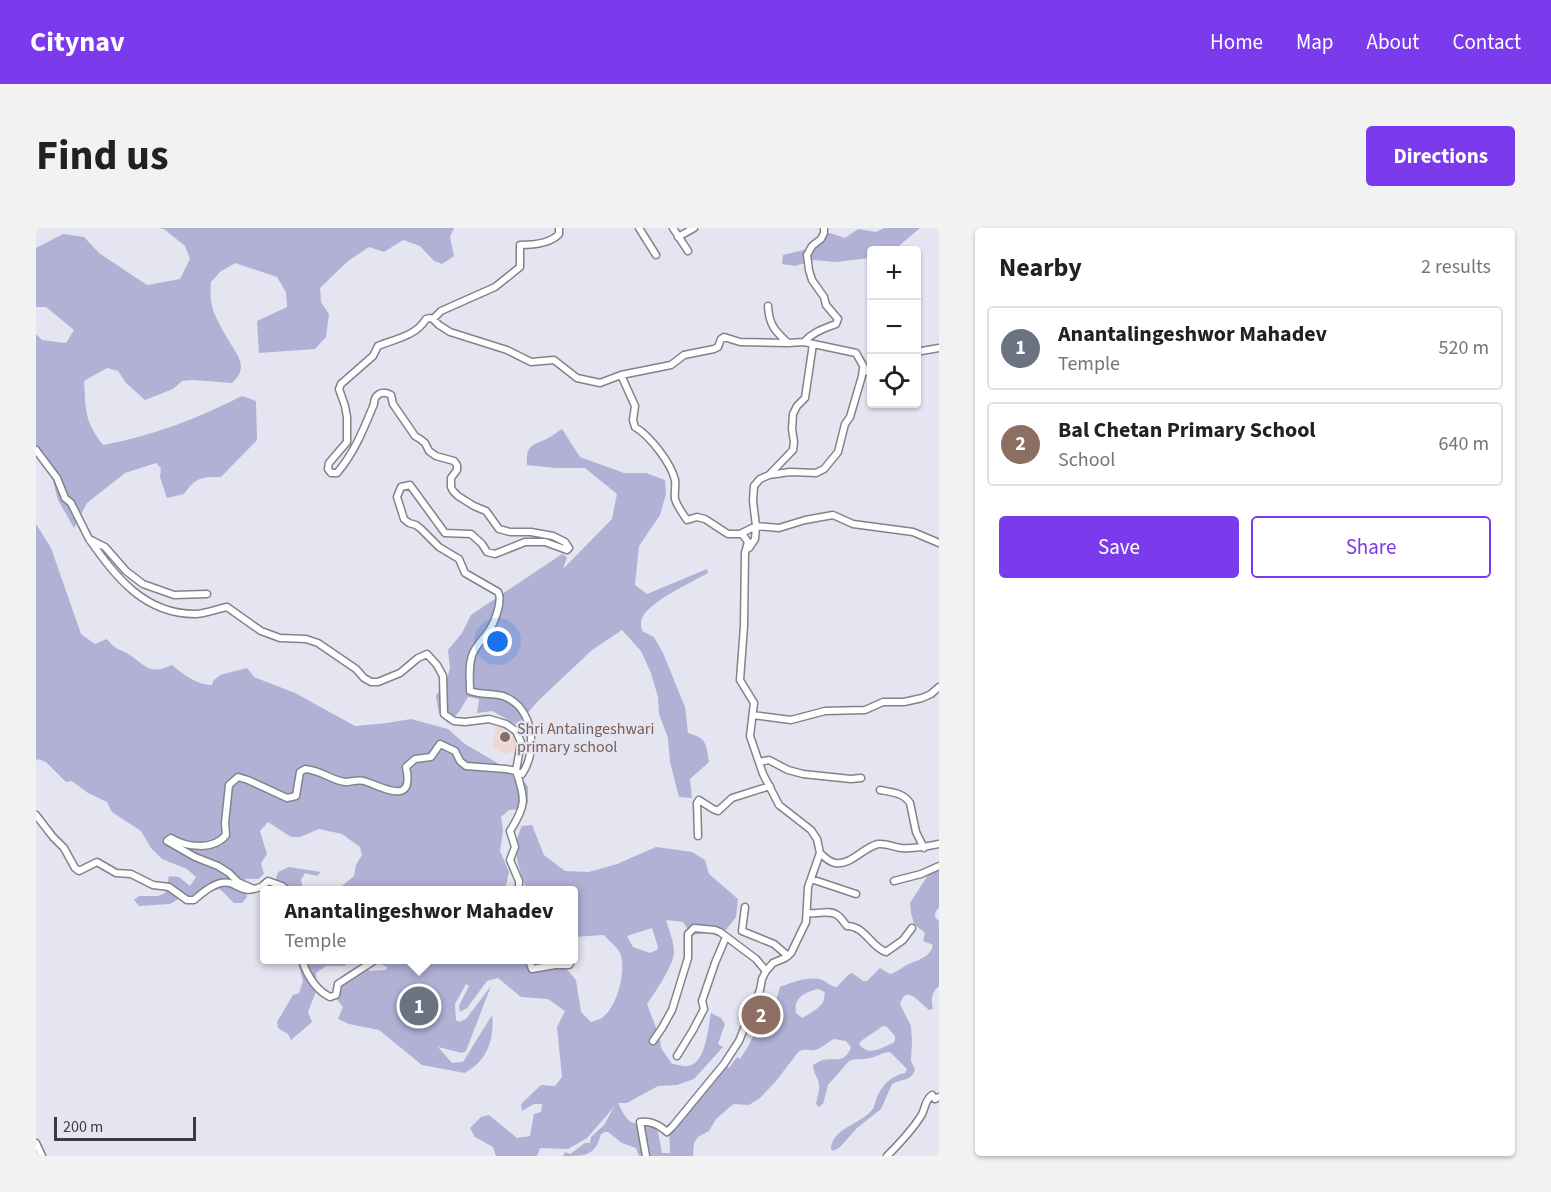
<!DOCTYPE html>
<meta charset="utf-8">
<style>
body{margin:0;font-family:"Source Sans 3",sans-serif;background:#f2f2f2;color:#202124}
.controls{position:absolute;right:18px;top:18px;display:grid;overflow:hidden;border-radius:6px;box-shadow:0 2px 4px #0004}
.controls button{width:54px;height:54px;display:grid;place-items:center;padding:0;border:0;border-bottom:2px solid #e0e0e0;background:#fff;color:#202124;font:30px sans-serif}
.scale{position:absolute;left:18px;bottom:15px;width:142px;box-sizing:border-box;padding-left:6px;border:3px solid #3b3b3f;border-top:0;font-size:16px;line-height:21px;white-space:nowrap;color:#3b3b3f;-webkit-text-stroke:4px #e4e5f0;paint-order:stroke}
.you{position:absolute;left:462px;top:414px;width:21px;height:21px;margin:-15px;border:4px solid #fff;border-radius:50%;background:#1a73e8;box-shadow:0 0 0 9px #1a73e833}
.badge{display:grid;place-items:center;width:39px;height:39px;border-radius:50%;background:#7c3aed;color:#fff;font-size:20px;font-weight:700}
.pin{position:absolute;translate:-50% -50%;border:3px solid #fff;box-shadow:0 2px 6px #0006}
.popup{position:absolute;left:224px;top:658px;width:318px;height:78px;box-sizing:border-box;display:grid;place-content:center;border-radius:6px;background:#fff;filter:drop-shadow(0 2px 4px #0005);font-size:20px;white-space:nowrap;color:#757577}
.popup b{font-size:22px;color:#202124}
.popup::after{content:'';position:absolute;left:50%;top:100%;margin-left:-12px;border:12px solid transparent;border-top-color:#fff}
.list{margin:0;padding:0;list-style:none}
h2{display:flex;justify-content:space-between;align-items:center;height:78px;margin:0;padding:0 24px;font-size:26px}
h2 small{font-size:20px;font-weight:400;color:#757577}
.list li{display:grid;grid-template-columns:39px 1fr auto;gap:18px;align-items:center;box-sizing:border-box;height:84px;margin:0 12px 12px;padding:0 12px;border:2px solid #e0e0e0;border-radius:6px}
.list b{display:block;font-size:22px;white-space:nowrap}
.list p{margin:0;font-size:20px;white-space:nowrap;color:#757577}
.list em{font-size:20px;font-style:normal;color:#757577}
.actions{display:flex;gap:12px;padding:18px 24px}
.actions a{flex:1;padding:14px 0;border:2px solid #7c3aed;border-radius:6px;text-align:center;font-size:21px;color:#7c3aed}
.actions .main{background:#7c3aed;color:#fff}
.icon{flex:none;width:33px;height:33px;fill:none;stroke:currentColor;stroke-width:2;stroke-linecap:round;stroke-linejoin:round}
.map{position:relative;flex:none;width:903px;height:928px;overflow:hidden;border-radius:6px}
header{display:flex;align-items:center;gap:36px;box-sizing:border-box;height:84px;padding:0 30px;background:#7c3aed;color:#fff}
header strong{font-size:28px}
nav{display:flex;gap:33px;margin-inline-start:auto;font-size:21px}
.intro{display:flex;align-items:center;justify-content:space-between;box-sizing:border-box;height:144px;padding:0 36px}
h1{margin:0;font-size:42px}
.button{padding:15px 27px;border-radius:6px;background:#7c3aed;color:#fff;font-size:21px;font-weight:700}
main{display:flex;gap:36px;padding:0 36px}
aside{flex:1;background:#fff;border-radius:6px;box-shadow:0 2px 4px #0004}
.map>svg:first-child{display:block}
.education{fill:#efd6ce}
.green{fill:#b0b1d5;fill-rule:evenodd}
.lines{fill:none;stroke-linecap:round;stroke-linejoin:round}
.minor-casing{stroke:#81828c;stroke-width:9}
.minor{stroke:#fff;stroke-width:6}
.education-dot{fill:#8d6e63;stroke:#e4e5f0;stroke-width:2}
.labels{text-anchor:middle;stroke-width:4.5;stroke-linejoin:round;paint-order:stroke}
.education-label{font-size:16px;fill:#785e54;stroke:#e4e5f0;text-anchor:start}
</style>
<header>
<strong>Citynav</strong>
<nav><a>Home</a><a>Map</a><a>About</a><a>Contact</a></nav>
</header>
<div class="intro"><h1>Find us</h1><a class="button">Directions</a></div>
<main>
<div class="map">
<svg width="903" height="928" viewBox="0 0 903 928">
<rect width="100%" height="100%" fill="#e4e5f0"/>
<!-- education -->
<path class="education" d="M460 499 477 500 483 521 469 526 457 519Z
M723 773 732 778 733 782 723 795 718 791Z"/>
<!-- green -->
<path class="green" d="M123 0H418L414 9 418 28 406 36 398 33 384 18 367 12 348 24 333 19 312 33 284 60 285 74 293 86 290 109 279 121 223 125 221 93 251 79 250 64 241 49 199 35 184 44 175 54C174 65 174 76 179 87 183 96 188 105 193 113 202 128 213 140 196 155L157 152 146 153 137 161 109 172 90 155 82 143 71 140 48 153C50 183 48 192 67 217 116 208 161 191 206 168L220 173 221 212 185 249C165 249 160 249 148 266L131 270 124 249 125 240 120 235 89 245 51 275 38 300 22 272 16 249 0 228V106L6 112 30 115 38 102 10 79H0V20L27 6 48 9 63 25 111 57 144 51 154 31 149 18 128 1Z
M848 0H884L858 22H836L835 30H834L800 34 778 32 759 38 746 36 747 27 780 19 781 8 794 5 809 10 822 1 840 4Z
M526 201 544 229 588 245H610L629 252 630 266 624 287 603 318 599 357 611 366 671 341 672 345C654 355 617 372 607 388 604 393 605 398 606 403L618 409 627 425 649 479 652 505C671 510 670 516 673 534L654 551 656 570 643 569 634 534 632 510 623 486 622 469 615 445 605 423 586 402 556 422 502 473 481 497 456 483 441 485 443 471 432 469 423 484 412 495 403 485 400 468 412 448 414 440 412 422 426 405 435 387 526 326 531 329 527 341 576 291 581 266 549 240H520L491 237C490 214 498 218 514 209 518 207 522 203 526 201Z
M0 296 15 320 45 406 59 416 71 411C80 423 83 420 94 427 111 439 114 447 136 437 148 447 161 457 176 457L177 453 184 447 211 440 218 449 259 465 319 498 351 495 375 491 412 501 429 516 485 549 492 559V575L487 581 473 582 465 589 467 603 464 623 473 644 469 662H301L318 648 320 637 326 627 324 619 306 606 283 601 264 609H255L232 594 224 603 231 626 225 635 228 646 222 651H209L208 658 211 669 206 675H198L184 661 144 670 134 676 103 678 98 672 103 668H122L129 665 133 648 143 649 154 658 160 649 151 641 126 631 115 620 105 603 76 584 71 574 52 565 36 553 30 554 10 534 2 531 0 533Z
M496 597 508 627 529 643 553 644 581 636 620 619 656 624 669 632 673 646 702 671 700 689 689 703 656 707 647 694 630 692C633 702 638 714 638 725 636 740 620 763 611 776L624 810 625 820 636 836C641 836 646 839 651 838 670 837 672 800 675 785L685 790 689 796 682 816 687 819 658 851 641 857 622 858 591 875H582C592 896 595 897 618 897L622 904 626 925H634C634 919 633 912 634 906 636 887 673 850 686 834L693 840 701 829 704 831 713 817 720 802 739 776 744 759C757 754 770 749 783 751 790 752 794 759 801 759L812 747 816 745 827 753H831L844 740 854 746C860 745 865 740 871 737 881 732 894 730 897 717L887 713 889 705 878 696 875 685 874 675 894 644 903 639V680C898 684 897 689 903 693V758C895 765 895 771 897 781L893 782C884 775 870 755 864 776L875 798 876 813 875 833 879 842C874 854 867 850 856 856L845 881 821 900 804 919 797 923 795 921C796 900 825 896 836 882 839 878 839 874 841 869 847 856 855 848 869 845L871 841 854 824C846 824 841 829 834 830 826 832 820 830 813 833L792 857 787 876 783 879 780 876C781 870 784 863 783 856 782 849 777 845 777 837 779 836 784 833 786 832 798 829 809 837 815 819L810 813 798 811C792 814 785 821 779 822 772 823 770 820 763 823L740 853 724 870 713 877 698 876 695 878 680 891 673 903 662 909 658 915 657 928H603L600 920 586 915 572 904H569L565 906C559 928 550 928 527 928L529 924 534 926 549 915H554L555 909 568 897 578 879 551 910 532 921 504 920 501 928H460L457 919 439 909 434 900 445 889 453 887 481 910 494 908 498 886 505 884 506 876H498L486 883 485 876 505 857 519 858 526 849 521 799 529 783 512 771 485 769 462 750 451 753 431 780 424 784 423 778 433 758 430 756 419 776 420 792 423 794 430 791 455 758 430 823 426 825 402 819 416 835 427 834 456 787C458 802 455 821 444 833 440 838 433 842 429 845L386 837 343 802 313 796 302 791 307 779 300 770C302 748 304 748 323 738L334 743 350 742 351 739 341 734 339 732H525L526 736 540 752 545 784 555 794C558 793 561 792 564 791 581 782 591 742 584 725 581 719 573 713 568 707L538 709V662H491C483 639 474 622 486 598ZM616 700 622 719 621 722 614 725 597 719 591 708ZM782 761 789 764C788 768 788 771 787 774 783 781 772 787 766 790L760 785C757 770 769 764 782 761ZM847 798 851 799 859 808V812L857 815C845 820 833 829 823 816L825 813Z
M253 639 285 644 281 648 269 645 265 652 267 662H240L237 660 242 644Z
M261 732H311L309 738H290L280 745 281 761 272 784 276 794 255 812 252 806 242 800 241 794 257 767 263 765 267 753Z"/>
<g class="lines">
<defs>
<path id="minor" d="M603 0 620 27
M637 0 652 23
M642 9 658 0
M732 78C733 97 739 103 752 115
M397 91 403 97 414 104 471 122 495 134 518 132 541 150 564 155 585 147 635 137 648 127 678 121 682 119 685 111 688 109 704 114 752 115 768 114 820 125 830 143 836 146
M768 114C777 104 787 101 800 96L802 91 790 77 788 69 776 52 773 42 771 27 776 18 785 11 788 5V0
M880 124 903 120
M585 147 599 178 597 192 599 199C614 208 635 235 639 252 640 258 638 265 639 271 641 278 647 286 651 292L661 289 669 291 692 306H704L720 298 743 300 769 292 797 287 817 296 877 304 903 315
M0 222 21 250 29 270 35 275 53 311
M733 247 757 222 758 214 756 201 757 186 761 178 769 170 777 116
M713 320 719 311 720 298 717 273 718 258 724 251 733 247 754 244 780 245 788 241 802 224 809 196 814 189 826 148 827 140
M171 366 138 367 107 356 90 343 69 319 53 311C80 349 108 386 159 386 169 386 181 381 191 379L225 403 244 410 270 411 282 415 320 441 328 450 335 454H342L364 445 382 430 391 426 401 437 407 448 408 486 418 493 429 494 453 491 470 496 480 503 485 514 480 543 486 546C502 523 498 479 467 468 457 465 445 467 434 463 434 451 432 436 437 425 441 416 449 409 454 401 459 393 467 372 462 364L429 345 423 331 403 319 385 301 380 297 373 295 368 291 361 269 365 259 374 257 409 305 435 306 446 316 451 324 459 326 489 314H509L531 322 533 320 529 314 517 308 495 304H474L463 301 450 283 438 278 422 268 417 263 415 259V250L421 242V237L418 233 400 228 393 223 389 215 384 211 379 208 357 176 355 167C347 162 338 166 338 176 328 200 319 224 301 245H295L292 241 293 235 311 214V189L309 178 303 161 305 156 337 128 342 118C359 111 380 108 390 91L394 90 397 91 405 83 459 59 484 39V17C497 17 514 16 523 6V0
M717 487 755 492 789 483 829 482 847 474H868L886 470 895 466 903 459
M723 534 733 532 752 542 767 546 815 551 825 550
M844 562C855 564 868 565 874 575L880 604 888 620
M0 587 17 609 28 620 39 640 43 643 61 634 80 645 95 646 117 657 133 659 151 672H158C167 664 181 652 194 655 203 658 208 664 218 661L202 654 193 645 182 638 159 629 131 613 135 610C150 619 177 623 190 607L189 595 193 557 202 549 212 552 251 570 260 568 264 544 269 541C284 542 295 552 309 554 315 554 322 551 328 553 347 559 379 579 370 539L379 531 395 529 404 516 419 523 424 533 430 538 470 541 480 543C490 571 490 578 474 603L479 619 474 632 483 653V662
M662 608 661 575 663 572 677 581 682 583 696 570 734 558
M784 625C788 629 794 634 799 635 814 638 828 619 842 616 851 615 857 619 865 620 879 621 890 619 903 616
M775 651 820 666
M858 653 885 646 903 638
M218 661 225 659 232 653 246 658 251 662
M709 679 706 703 738 716 752 728
M771 685C780 687 793 681 801 687 805 689 808 695 811 698 829 698 835 719 850 724L867 712 876 700
M266 732C271 747 280 762 294 769L300 767 302 756 339 732
M493 732 496 741 519 737H533L536 732
M617 813 626 800 636 782 652 730V706L658 700 679 702 684 704 720 731 730 743
M641 828 657 802 668 781 666 773 679 735 690 709
M0 915 6 928
M610 928 604 894C616 893 623 897 631 904L637 898 688 836 703 813 724 762 726 751 730 743 737 735 749 730 755 725 770 694 772 659 784 625 781 611 775 602 743 577 727 546 714 508 718 475 704 452 708 398 709 325 712 314 707 307 704 306
M851 928C863 916 876 902 885 888 890 880 888 873 896 867L899 871 903 869"/>
</defs>
<!-- minor casing -->
<use href="#minor" class="minor-casing"/>
<!-- minor -->
<use href="#minor" class="minor"/>
</g>
<!-- markers -->
<circle class="education-dot" cx="469" cy="509" r="6"/>
<g class="labels">
<!-- education labels -->
<g class="education-label">
<text x="481" y="506">Shri Antalingeshwari<tspan x="481" dy="18">primary school</tspan></text>
</g>
</g>
</svg>
<div class="controls">
<button>+</button>
<button>−</button>
<button><svg class="icon" aria-label="locate" viewBox="0 0 24 24"><circle cx="12" cy="12" r="6"/><path d="M12 2v4M12 18v4M2 12h4M18 12h4"/></svg></button>
</div>
<div class="scale">200 m</div>
<div class="you"></div>
<div class="pin badge" style="left:383px;top:778px;background:#6b7280">1</div>
<div class="popup"><b>Anantalingeshwor Mahadev</b>Temple</div>
<div class="pin badge" style="left:725px;top:787px;background:#8d6e63">2</div>
</div>
<aside>
<h2>Nearby<small>2 results</small></h2>
<ul class="list">
<li><span class="badge" style="background:#6b7280">1</span><div><b>Anantalingeshwor Mahadev</b><p>Temple</p></div><em>520 m</em></li>
<li><span class="badge" style="background:#8d6e63">2</span><div><b>Bal Chetan Primary School</b><p>School</p></div><em>640 m</em></li>
</ul>
<div class="actions"><a class="main">Save</a><a>Share</a></div>
</aside>
</main>
